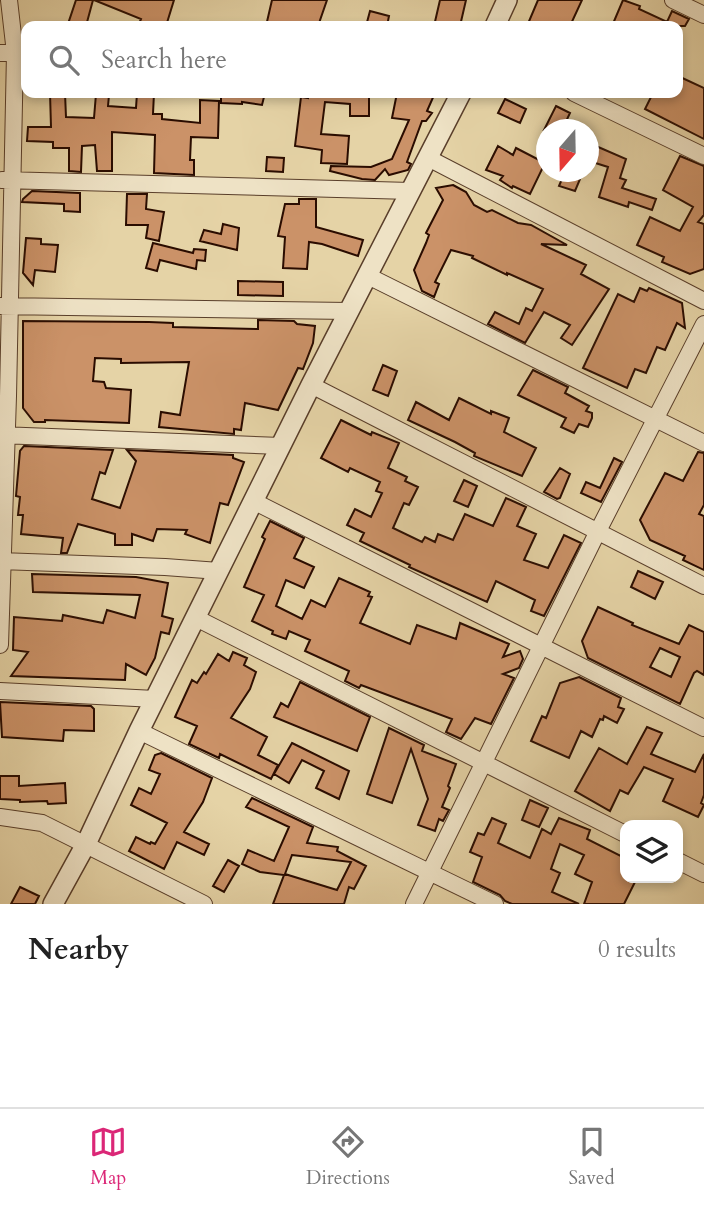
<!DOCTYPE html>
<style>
body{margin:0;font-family:Cardo,serif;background:#f6f6f6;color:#222}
.controls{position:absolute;right:21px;bottom:21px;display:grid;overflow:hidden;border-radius:14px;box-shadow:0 4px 10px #0003}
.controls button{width:63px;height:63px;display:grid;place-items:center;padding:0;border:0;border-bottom:2px solid #e0e0e0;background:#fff;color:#222;font:35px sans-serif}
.compass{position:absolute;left:536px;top:119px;width:63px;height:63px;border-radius:50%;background:#fff;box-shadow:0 4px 10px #0003;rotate:200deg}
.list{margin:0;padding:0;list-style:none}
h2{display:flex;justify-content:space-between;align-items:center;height:91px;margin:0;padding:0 28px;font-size:30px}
h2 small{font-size:23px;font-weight:400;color:#767676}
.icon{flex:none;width:38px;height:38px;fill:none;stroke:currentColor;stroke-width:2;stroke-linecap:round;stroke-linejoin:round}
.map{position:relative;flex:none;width:704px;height:904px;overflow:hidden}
.search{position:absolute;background:#fff;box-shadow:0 4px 10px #0003;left:21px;right:21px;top:21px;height:77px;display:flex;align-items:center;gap:18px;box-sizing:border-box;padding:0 24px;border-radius:14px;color:#767676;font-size:26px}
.sheet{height:203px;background:#fff}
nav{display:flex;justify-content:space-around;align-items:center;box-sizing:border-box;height:98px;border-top:2px solid #e0e0e0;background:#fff;font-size:19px;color:#767676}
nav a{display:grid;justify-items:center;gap:4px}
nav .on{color:#db2777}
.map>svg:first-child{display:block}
.building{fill:#cb9268;stroke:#2a0c00;stroke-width:2;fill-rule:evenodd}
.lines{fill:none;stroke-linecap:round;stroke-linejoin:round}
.minor-casing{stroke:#593e2a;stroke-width:18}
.tertiary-casing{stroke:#593e2a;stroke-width:22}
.minor{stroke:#eee2c5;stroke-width:16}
.tertiary{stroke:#eee2c5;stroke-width:19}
</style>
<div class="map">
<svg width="704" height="904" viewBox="0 0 704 904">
<rect width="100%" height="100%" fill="#e5d3a6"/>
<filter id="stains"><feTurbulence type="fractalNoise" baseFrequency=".00286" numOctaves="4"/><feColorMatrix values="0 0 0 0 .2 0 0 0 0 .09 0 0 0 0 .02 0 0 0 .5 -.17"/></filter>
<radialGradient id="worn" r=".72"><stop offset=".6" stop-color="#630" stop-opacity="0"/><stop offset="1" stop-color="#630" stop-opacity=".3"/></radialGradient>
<!-- building -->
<path class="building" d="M76 0H93L86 26 68 24Z
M94 0H174L166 26H138L141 19Z
M272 0H327L318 26H266Z
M440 0H466L460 26H434Z
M538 0H582L570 26H527Z
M623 0 640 6 639 9 667 22 672 11 689 19 685 26H612Z
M370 11 389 16 387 26H366Z
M678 76 704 88V139L645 109 653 93H678Z
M50 93H65L66 117 94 118 96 94 109 95 108 106 136 108 137 93H154L153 114H162V119L200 123V100L219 101 218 138 191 137 190 160H194V175L154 173 155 135 112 132V171H97L95 145 82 146 81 172 69 171V148H53V142L27 141 28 127H51Z
M221 93H265L262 105 242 102V104L221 103Z
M308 93H369V116H350V104L325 102 321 134 349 136 347 164 321 163 322 150 295 146 301 97 308 98Z
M397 93H435L427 111 432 113 426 121H422L407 162 411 164 408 170 389 175 385 169 375 180 362 179 330 171 331 166 371 167 392 159 409 120 392 118Z
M505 99 526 109 520 123 498 113Z
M556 106 570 113 562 130H544Z
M589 143 626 159 620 178 626 180 622 188 656 199 652 210 629 202 628 207 599 197 608 167 589 161Z
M498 146 513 155 516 148 545 163 530 194 513 186 512 188 500 180 503 176 486 170Z
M680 156 704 166V215L698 222 704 224V269L690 274 662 262 664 257 637 245 650 217 680 231 693 207 663 190Z
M267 157 284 158 283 172 266 171Z
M565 172H583L575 191 559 186Z
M453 185 466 192 474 205 487 212 492 210 518 223 531 225 567 245 541 244 586 265 581 274 609 289 572 345 561 338 570 325 544 312 525 343 488 324 495 312 519 324 526 308 532 311 543 289 507 273V275L472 258 473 256 451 250 435 282 439 284 434 297 422 291 414 270 426 243 429 235 426 233 443 200 436 188Z
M32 191 80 193V212L64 211V204L22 202 23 199Z
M127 194H147L146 209 164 212 159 241 146 238 148 225H126Z
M299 199H316V227L363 240 358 256 322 244 309 242 307 269 283 268 285 237 278 236 285 204H299Z
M223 224 239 228 237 250 200 241 204 230 221 234Z
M26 238 41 239V244L58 245 55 272 35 270 33 285 23 273Z
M153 243 193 253 194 249 206 250 205 261 197 260 196 269 160 260 157 271 146 268Z
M238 281 283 282V296L238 295Z
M640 288 647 291 649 288 682 303 685 328 677 323 665 350 657 347 646 373 635 369 627 388 583 368 618 294 634 302Z
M258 320 294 321 297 324 315 326 313 343 303 369 298 368 278 410 245 403 241 430 234 429V434L159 427 161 412 180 415 189 362 121 363V359L95 358 93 381 104 382 106 388 131 390 129 423 45 420V422H34L23 408V321L149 322 173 323V327L258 329Z
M383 365 397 371 388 396 373 390Z
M533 370 568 387 565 393 589 406 586 411 592 413V418L588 427 579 424 574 433 561 427 566 418 518 395Z
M459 398 491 414V411L509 418 504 432 536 448 522 476 474 456 475 453 455 442 408 420 416 402 449 420Z
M341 420 371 435 372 432 399 443 388 468 407 477 405 481 418 487 409 505 404 503 393 528 422 542 425 537 435 542 438 534 453 540 465 514 493 526 506 498 526 507 517 526 536 534 524 560 548 568 564 535 581 543 544 616 531 611 535 600 496 581 487 602 409 567 410 565 360 541 364 533 347 525 355 509 371 517 382 493 376 491 380 482 350 468 348 472 321 458Z
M24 446 113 450 105 474 100 472 92 499 120 508 136 461 127 450 233 455V458L244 462 228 505 220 503 210 543 185 534 187 530 157 529 153 541 132 534V545H115V534L78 524 67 553H61L63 538 21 534 23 515H18L20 497 16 496 20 451Z
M698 452 704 453V505L699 514 704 516V570L683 560 685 556 650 540 640 520 665 473 683 481Z
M614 458 622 462 601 502 581 493 586 482 600 488Z
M560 468 570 474 560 498 557 499 544 492Z
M464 480 477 486 468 507 454 501Z
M270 521 304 538 294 558 314 567 304 588 286 580 276 606 302 619 311 600 325 607 339 578 370 592 368 596 372 597 360 623 410 644 417 625 456 639 460 623 509 644 503 657 520 651 523 659 519 668 503 674 514 678 491 724 475 718 461 739 448 733 446 732 452 719 361 685 359 688 345 681 349 671 305 651 310 640 289 631 286 639 272 634 273 631 252 621 264 595 244 587 265 539 262 537Z
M638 571 663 582 655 599 631 587Z
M32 574 136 577 168 583 162 616 173 619 169 634 161 632 155 658 146 675 126 664 125 680 11 676 28 652 13 650 14 617 62 621 63 615 103 623 107 610 135 618 140 595 33 592Z
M598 607 633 623 632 625 679 644 689 625 704 632V675L697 671 694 673 680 704 588 658 582 641ZM660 648 680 657 671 677 650 667Z
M233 652 247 658 244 665 256 672 250 689 231 718 267 737 258 755 278 765 271 779 220 754 219 758 189 744 197 726 175 717 192 680 197 683 204 672 206 674 218 654 229 661Z
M579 677 621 698 618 707 624 709 617 723 604 716 603 720 600 719 592 737 581 731 569 758 531 741 542 716 546 718 560 683Z
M300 682 370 717 357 751 274 717 281 703 288 707Z
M0 702 91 706 94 709V731L64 730 63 741 2 737Z
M647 727 662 733 651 754 695 772 704 754V795L701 803 704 805 698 817 663 801 673 779 644 767 628 794 620 790 610 811 575 791 599 748 627 764Z
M389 728 424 745 422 751 456 764 448 786 450 788 442 807 449 810 443 821 439 819 435 831 418 825 428 799 411 749 392 803 367 794Z
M292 743 349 771 339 799 316 788 324 771 302 760 289 783 274 774Z
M161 753 212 778 203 802 184 832 209 844 204 855 177 842 164 869 129 851 136 837 150 844 151 842 155 844 167 823 131 805 139 788 151 794 160 774 149 770 155 755Z
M0 776H19V786L65 783 66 803 48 804 47 801 20 802V800L0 799Z
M252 798 313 827 307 843 338 847 337 851 366 866 354 889 349 887 344 904H273L284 875 260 872 242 864 248 850 274 861 289 827 246 807ZM292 855 351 862 337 890 285 874Z
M530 800 548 808 539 827 522 820Z
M492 818 506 824 498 843 530 858 542 829 551 834 559 818 590 830 587 839 625 858V878H637L624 904H584L592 882 575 874 584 855 560 844 551 869 560 873 552 892 579 904H512L505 901 500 895 473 882 482 857 470 852 478 833 484 835Z
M228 860 239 866 224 892 213 886Z
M20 887 39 896 35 904H11Z"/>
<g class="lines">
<defs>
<path id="minor" d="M673 0 704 15
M0 53H26
M574 93 704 156
M428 158 704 301
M2 180 411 191
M368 276 704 443
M0 306 350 311
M311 385 704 586
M0 435 281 446
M253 501 704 728
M0 561 165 567 219 571
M196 618 625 834
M0 645 8 396 15 53 9 0
M0 691 155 699
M139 731 495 904
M0 817 42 823 204 904
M678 861 704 874
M414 904 597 533 704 324"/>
<path id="tertiary" d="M495 26 507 0
M53 904 86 844 139 731 311 385 461 93"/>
</defs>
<!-- minor casing -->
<use href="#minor" class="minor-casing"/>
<!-- tertiary casing -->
<use href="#tertiary" class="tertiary-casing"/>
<!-- minor -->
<use href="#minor" class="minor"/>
<!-- tertiary -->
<use href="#tertiary" class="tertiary"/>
</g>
<rect width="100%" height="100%" filter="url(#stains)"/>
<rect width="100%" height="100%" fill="url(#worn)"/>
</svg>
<div class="controls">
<button><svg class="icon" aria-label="layers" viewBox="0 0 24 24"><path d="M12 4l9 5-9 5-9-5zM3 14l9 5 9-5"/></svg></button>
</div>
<svg class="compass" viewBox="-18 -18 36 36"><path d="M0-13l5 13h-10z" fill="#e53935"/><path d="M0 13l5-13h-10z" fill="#767676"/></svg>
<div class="search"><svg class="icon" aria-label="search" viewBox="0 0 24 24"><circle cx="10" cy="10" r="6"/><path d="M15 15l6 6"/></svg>Search here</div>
</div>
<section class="sheet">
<h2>Nearby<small>0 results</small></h2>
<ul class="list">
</ul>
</section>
<nav>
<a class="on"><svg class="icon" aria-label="map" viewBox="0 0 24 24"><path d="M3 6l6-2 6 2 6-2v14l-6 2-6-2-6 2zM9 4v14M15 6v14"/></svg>Map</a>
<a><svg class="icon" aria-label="directions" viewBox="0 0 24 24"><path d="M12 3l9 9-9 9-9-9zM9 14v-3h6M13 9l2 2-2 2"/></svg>Directions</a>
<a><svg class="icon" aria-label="saved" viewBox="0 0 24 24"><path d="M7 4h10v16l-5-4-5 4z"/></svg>Saved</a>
</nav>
